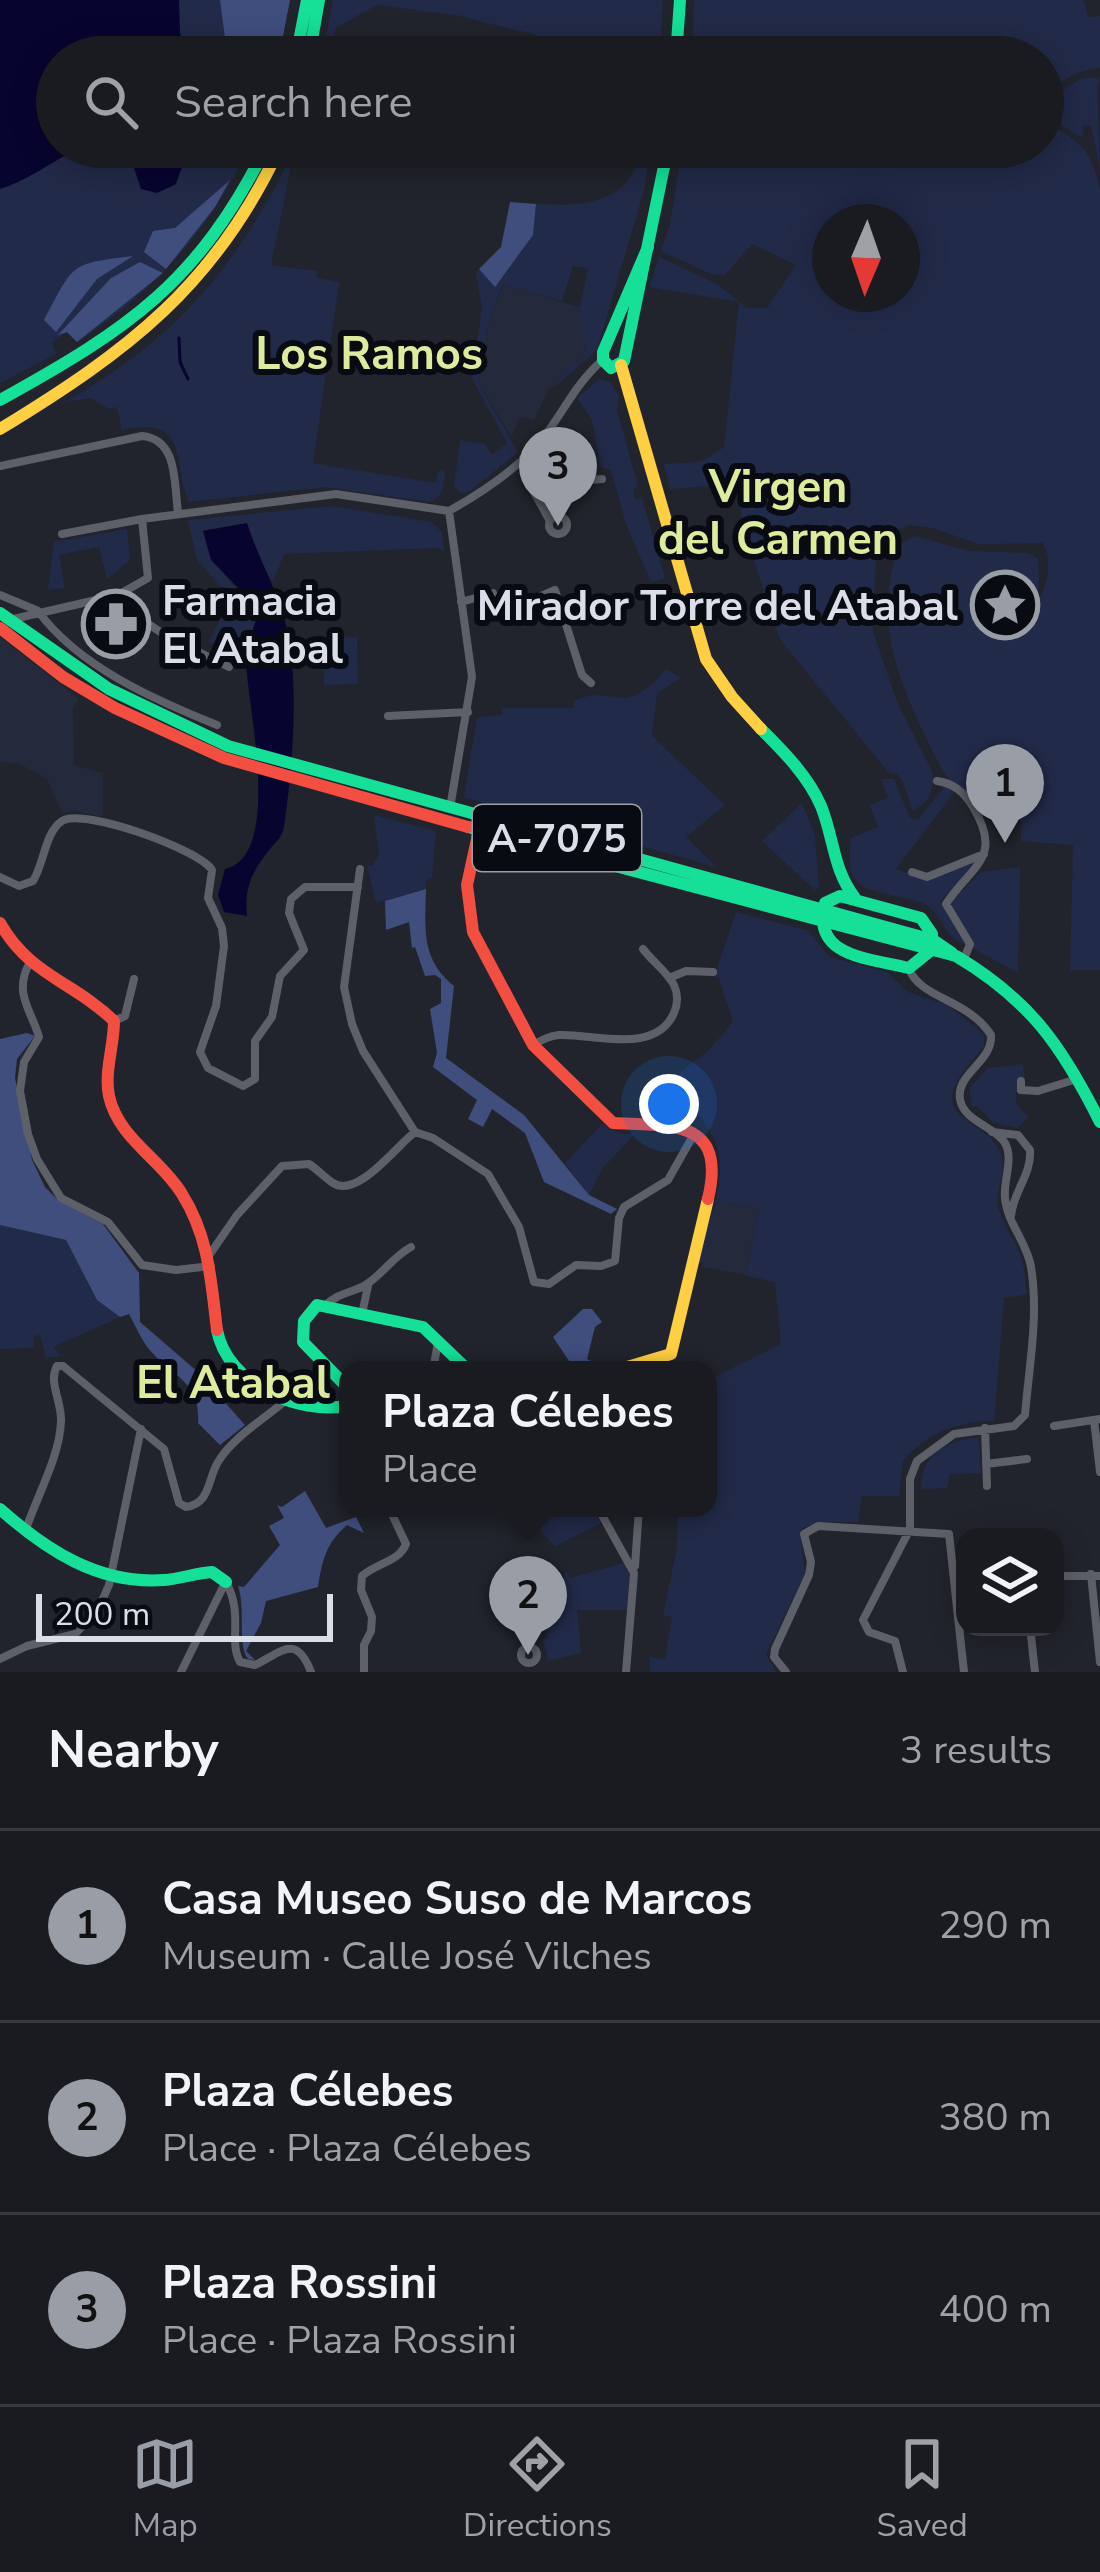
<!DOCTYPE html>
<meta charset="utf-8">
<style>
body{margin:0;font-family:"Nunito Sans",sans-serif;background:#26282e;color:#f1f3f6}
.controls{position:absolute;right:36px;bottom:36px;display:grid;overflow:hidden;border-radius:24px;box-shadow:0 6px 30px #0003}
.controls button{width:108px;height:108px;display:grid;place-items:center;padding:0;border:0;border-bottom:3px solid #37393f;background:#191b21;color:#f1f3f6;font:60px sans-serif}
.compass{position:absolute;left:812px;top:204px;width:108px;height:108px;border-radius:50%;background:#191b21;box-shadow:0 6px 30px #0003;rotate:182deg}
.scale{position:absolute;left:36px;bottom:30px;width:297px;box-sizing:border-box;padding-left:12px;border:6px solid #dadee8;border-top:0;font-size:33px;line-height:42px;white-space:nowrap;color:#dadee8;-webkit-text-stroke:9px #090b12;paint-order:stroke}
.you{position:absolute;left:669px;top:1104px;width:42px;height:42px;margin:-30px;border:9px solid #fff;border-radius:50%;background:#1a73e8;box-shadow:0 0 0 18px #1a73e833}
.badge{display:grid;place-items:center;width:78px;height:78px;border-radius:50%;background:#999da6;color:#111;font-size:39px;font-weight:700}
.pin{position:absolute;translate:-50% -99px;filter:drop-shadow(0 3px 6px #0008)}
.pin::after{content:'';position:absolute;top:63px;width:42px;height:36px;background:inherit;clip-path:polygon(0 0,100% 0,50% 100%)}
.popup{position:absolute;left:339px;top:1361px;width:378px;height:156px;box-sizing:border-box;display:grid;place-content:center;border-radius:24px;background:#191b21;filter:drop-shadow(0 3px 9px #0005);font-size:39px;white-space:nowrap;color:#9fa1a5}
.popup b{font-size:45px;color:#f1f3f6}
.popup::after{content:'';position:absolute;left:50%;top:100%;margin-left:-24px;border:24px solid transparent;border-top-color:#191b21}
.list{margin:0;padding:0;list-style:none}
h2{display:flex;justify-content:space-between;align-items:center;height:156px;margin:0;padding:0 48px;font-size:51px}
h2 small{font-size:39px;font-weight:400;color:#9fa1a5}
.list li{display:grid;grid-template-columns:78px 1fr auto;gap:36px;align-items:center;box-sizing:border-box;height:192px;padding:0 48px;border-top:3px solid #37393f}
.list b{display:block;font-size:45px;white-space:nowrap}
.list p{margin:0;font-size:39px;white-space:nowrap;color:#9fa1a5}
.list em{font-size:39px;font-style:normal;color:#9fa1a5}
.icon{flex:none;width:66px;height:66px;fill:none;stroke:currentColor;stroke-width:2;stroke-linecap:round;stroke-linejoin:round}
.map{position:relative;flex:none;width:1100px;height:1672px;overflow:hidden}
.search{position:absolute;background:#191b21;box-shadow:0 6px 30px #0003;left:36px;right:36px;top:36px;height:132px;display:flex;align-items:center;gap:30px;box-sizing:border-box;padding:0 42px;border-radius:66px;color:#9fa1a5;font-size:45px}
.sheet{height:732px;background:#191b21}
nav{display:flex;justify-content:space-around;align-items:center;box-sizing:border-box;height:168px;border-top:3px solid #37393f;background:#191b21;font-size:33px;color:#9fa1a5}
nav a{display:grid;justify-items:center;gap:6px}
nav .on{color:#999da6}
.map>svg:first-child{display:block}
.built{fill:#24293c}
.green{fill:#222a49;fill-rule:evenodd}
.forest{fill:#404e7e}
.water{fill:#070430}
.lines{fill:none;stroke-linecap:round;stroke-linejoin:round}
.stream{stroke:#070430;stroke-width:3}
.street{stroke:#5d6068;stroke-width:8}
.fast{stroke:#16e098;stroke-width:12}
.slow{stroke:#ffcf43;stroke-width:12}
.jam{stroke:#f24e42;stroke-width:12}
.labels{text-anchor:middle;stroke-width:12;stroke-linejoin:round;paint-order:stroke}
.shield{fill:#090b12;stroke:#9b9fa8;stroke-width:3}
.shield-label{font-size:39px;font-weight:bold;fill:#dadee8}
.poi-label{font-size:42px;font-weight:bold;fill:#dadee8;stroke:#090b12;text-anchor:start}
.neighbourhood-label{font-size:45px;font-weight:bold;fill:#ddeb9d;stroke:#090b12}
</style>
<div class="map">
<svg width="1100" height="1672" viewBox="0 0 1100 1672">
<rect width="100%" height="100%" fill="#21242c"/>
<!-- built -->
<path class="built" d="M504 284 582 308 585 347 581 364 572 363 557 385 549 389 534 420 520 417 511 437 478 382 489 321Z
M0 637 79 699 73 708 74 765 103 773V817L75 811 62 813 47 779 18 763 0 762Z
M716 1201 759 1209 746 1275 702 1267Z"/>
<!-- green -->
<path class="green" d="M0 0H290L279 57H57V147H248C215 226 148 297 77 342L67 332 52 343 56 354 0 383Z
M333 0H663L660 57H602L561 41 455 15 377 5 336 28 328 57H322Z
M694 0H1084L1088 17 1100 16V68C1071 72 1058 80 1043 107V57H692Z
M1083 78H1100L1097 87 1100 169 1091 125H1083V135L1078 136 1052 118C1055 96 1063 88 1083 78Z
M1050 125C1084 144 1090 150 1100 189V970H1070L1073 845 1021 841 1020 803H984L986 813 982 814C972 788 950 786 940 766 903 692 870 627 899 545L914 536 969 551 1027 553 1038 558 1039 587 1023 613 1010 615 1022 603 1021 594 1016 590C1000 590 987 601 988 618 1027 646 1062 575 1043 543L978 544 933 528 909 525 893 532 876 554 873 631 897 702 933 773C934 789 929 805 912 810L903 782 897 774 889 773 779 638 742 523 738 484 670 489 664 464 701 462 724 447 739 302 649 287 659 257 717 284 747 308H767L796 265 752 244 725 275 711 274 661 251 670 225 682 147H1043V129L1049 130ZM830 222H902V294H830Z
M295 147 271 265 317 271V278L339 282 313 463 435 483 439 470 445 472C443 485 444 497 430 502L325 487 189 502C171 460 191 416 122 430L117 407 109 409 91 398 65 402C176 340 242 261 295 147Z
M643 147H650L645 187 597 350 557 385 572 363 581 364 585 347 580 307 588 268 573 266 562 301 503 284 489 321 478 382 518 452 470 491 461 494 454 485 460 440 485 444 492 455 507 443 472 378 482 308 476 272 479 269 495 286 533 235 536 204C585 207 631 204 643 147Z
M599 379 610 382 619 396 617 410 638 486 633 489 636 500 642 498 665 578 651 582 626 524 611 470 601 467 592 420 577 398Z
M332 506 431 522 442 532 444 551 437 548 284 554 273 582 258 558 246 523 204 530C213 576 236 580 257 617L245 656 209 642 226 607 235 612 238 606 197 560 188 520Z
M127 529 130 560 107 579 99 547 59 555 65 588 48 590 54 542Z
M357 637 358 684 324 685 323 638Z
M666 669 681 678 657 693 652 736 725 805 686 837 716 867 464 797 477 717 502 715V708H572L576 700C615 683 623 721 666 669Z
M881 779H894L910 818 918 819 946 785 955 791 896 869 929 880 976 859 979 862 940 901 967 946C939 932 945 917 926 905 905 892 854 898 850 868 849 858 851 848 850 838L878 827 870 805 888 798Z
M802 803 815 835 819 886 815 890 762 841Z
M374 815 436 831 432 877 426 881V889L376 903 367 865 372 866 379 856Z
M1020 867 1018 973 972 948 951 907 952 901 981 872Z
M736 912 807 930 830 957 887 972 908 992 947 1005 984 1034V1047C908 1129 990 1110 1002 1158 1006 1174 995 1189 998 1205 1001 1223 1015 1239 1021 1257 1025 1269 1025 1282 1027 1294L1004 1298 994 1421C956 1422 929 1431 903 1461L899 1496H862L858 1522H818L803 1528 800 1534 805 1573 766 1654 776 1672H650V1657L665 1659 672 1617 663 1615 677 1548 678 1508H708V1454L714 1445 709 1380 781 1344 775 1282 746 1276 759 1209 717 1201 703 1263 696 1261C708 1221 734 1172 711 1133 701 1115 683 1098 671 1079L708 1051 733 1022 719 978 714 977Z
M1023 1064 1025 1079 1018 1080C1018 1100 1009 1102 1029 1117L1017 1128 994 1123 977 1106 972 1107 969 1088 988 1068Z
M602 1124 622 1134H635L602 1169 589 1195 565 1163Z
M0 1225 66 1240 97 1300 120 1317 53 1347 61 1356 46 1358 40 1335 34 1336V1348L0 1349Z
M979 1437 981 1473 950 1474 947 1488 921 1489C920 1455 948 1440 979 1437Z
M555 1508H593L601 1523 555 1546 530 1519Z
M624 1563 629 1576 627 1610H577L581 1653 548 1661 543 1639 547 1638 546 1622 556 1615 566 1570 570 1578Z"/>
<!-- forest -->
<path class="forest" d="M220 0H290L279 57H234L225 38Z
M230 180 215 207 166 269 144 252 153 231 175 228Z
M510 202 536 204 533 235 495 287 479 269 501 247Z
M133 256 97 279 56 332 44 320C75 263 68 264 133 256Z
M140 262 163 273 77 342 67 332 58 335 111 278Z
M426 889C425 930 421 959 454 986L446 1058 524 1115 589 1195 617 1209 611 1214 544 1182 525 1133 492 1109 483 1127 468 1119 477 1100 433 1067 437 1053 430 1009 441 1003V979L435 975 425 976 415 947 412 948 409 922 386 930 385 901Z
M27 1033 35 1036 17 1059 15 1078 32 1160 45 1187 59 1201 103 1224 139 1273 140 1322 198 1372 245 1425 220 1445 198 1423C201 1381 171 1376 148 1348 140 1337 135 1325 129 1314L120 1317 97 1300 66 1240 0 1225V1039Z
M583 1309H592L602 1322 595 1327 587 1359 609 1370H575L553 1337Z
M305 1491 326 1528 356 1517 364 1533 347 1525C326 1543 322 1561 318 1587L266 1601 261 1623 246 1651 255 1660 248 1659C237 1644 246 1609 238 1586L244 1587 280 1545 269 1526 284 1518 277 1505 282 1507Z"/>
<!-- water -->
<path class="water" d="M0 0H179L180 33 188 57H57V147H81C54 160 29 180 0 189Z
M119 147H189L176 184 157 193 141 189 131 159Z
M247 523C260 564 284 601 290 644 298 703 292 770 284 827 282 838 276 841 270 849 252 871 244 888 247 916L224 912 218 895 225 869C283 856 248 706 246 663 245 648 253 631 257 617L245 595 211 560 203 531Z"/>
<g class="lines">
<!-- stream -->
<path class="stream" d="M179 338 180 362 188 379"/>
<!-- street -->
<path class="street" d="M523 458 530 485 550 521
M0 466 142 436C178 439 174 483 178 513
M530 485 602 479
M549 525a9 9 0 1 1 18 0a9 9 0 1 1-18 0Z
M62 534 142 519
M0 595 36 610
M118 595C145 631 190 647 229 667
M461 602 493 593 502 613 555 590 582 675 591 683
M38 611C79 667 155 700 217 725
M9 620 118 595 148 578 142 519 336 494 449 511
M388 716 468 712
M937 781C954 783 965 793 973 807 1004 858 971 866 946 904L970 944 964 959
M450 808 472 677 449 511C481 493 515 471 539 443 562 416 575 383 603 360
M360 869 344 987 352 1024 363 1051 415 1132 433 1138 488 1174 519 1227 534 1282 549 1284 576 1265 601 1266 615 1261 619 1218 624 1207 668 1180 694 1134
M912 872 927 877 984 854
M0 877 19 886 33 881C44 864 45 832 62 821 83 807 200 850 212 870L208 898 222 928 224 946 216 1006 200 1052 208 1068 243 1086 255 1079V1041L272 1017 280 976 304 950 289 913 291 899 305 887H358
M28 966C14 994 32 1012 39 1037L24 1062 20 1091 28 1134 37 1159 61 1198 108 1222 142 1265 176 1270 211 1266
M669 978 686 971 713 972
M114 1021 125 1016 134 979
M533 1045C542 1040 549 1036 559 1035 592 1033 655 1056 674 1013 678 1004 678 994 674 985 667 972 652 961 643 949
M1021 1081V1090L1038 1091 1077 1079
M992 1132 1018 1135 1030 1150C1032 1174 1013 1192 1011 1216
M210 1254 237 1215 282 1166 309 1164C317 1169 325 1178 333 1183 358 1199 397 1145 415 1132
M325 1306C335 1295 348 1293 362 1287 380 1278 392 1257 411 1247
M362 1314 368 1286
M433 1370 438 1342
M1094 1420 1100 1472
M1054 1426 1100 1419
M985 1428 987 1486
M986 1464 1027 1459
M598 1508 634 1573 626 1672
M26 1529C37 1496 60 1456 61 1421 62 1402 48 1382 57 1366H63L164 1449 179 1503 186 1507C211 1503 207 1480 218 1462 232 1438 264 1419 285 1401
M635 1566 639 1508
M1091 1574 1100 1662
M1055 1576H1100
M226 1582C244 1615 228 1641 240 1662L255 1665C282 1652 296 1633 311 1672
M1030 1627 1035 1672
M521 1655a8 8 0 1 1 16 0a8 8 0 1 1-16 0Z
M0 1659 27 1646 75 1634 98 1610 109 1585 141 1429
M181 1672 225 1583
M364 1672V1645L371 1631 372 1617 361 1590 362 1576C376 1563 399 1562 406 1544L389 1508
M786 1672 774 1657 775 1649 809 1575 811 1562 804 1534 818 1526 949 1534 964 1672
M903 1672 895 1641 869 1632 863 1620 910 1529V1479L917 1461 954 1434 1014 1426 1025 1415C1029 1366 1039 1316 1031 1267 1027 1242 1007 1223 1005 1198 1003 1181 1014 1159 1005 1143 994 1126 963 1121 960 1099 956 1073 993 1062 991 1035 968 999 921 999 909 969"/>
<!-- fast -->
<path class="fast" d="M296 57 307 0
M309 57 319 0
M676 57 680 0
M648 247 603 352V360L611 368 624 361 668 147
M0 400C130 328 198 283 266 147
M0 613 109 689 228 746 933 940 952 953
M761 729C784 752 808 776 821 806 834 838 833 870 855 898
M468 827 956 956C1030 1000 1062 1046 1100 1122
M840 896 921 918 932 934 930 951 909 968C870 958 811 958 825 903Z
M217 1330C227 1384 298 1415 348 1406
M348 1388 303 1342 304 1321 317 1305 423 1327 468 1370
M0 1509C46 1550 99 1585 164 1580 180 1579 196 1573 212 1572L226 1582"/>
<!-- slow -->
<path class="slow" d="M621 365 706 659 732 697 761 729
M0 429C128 351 215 286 280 147
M617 1370 671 1354 708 1199"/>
<!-- jam -->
<path class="jam" d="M0 628 63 677 115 708 224 758 468 827
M479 830 467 885 473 932 533 1045 613 1123C673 1126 727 1119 708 1199
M0 923C29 975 74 982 114 1021 114 1046 104 1072 109 1096 118 1138 161 1159 182 1194 209 1237 211 1281 217 1330"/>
</g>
<!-- icons -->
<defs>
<symbol id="sight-ring" viewBox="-11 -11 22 22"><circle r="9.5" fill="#090b12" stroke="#999da6" stroke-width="1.5"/><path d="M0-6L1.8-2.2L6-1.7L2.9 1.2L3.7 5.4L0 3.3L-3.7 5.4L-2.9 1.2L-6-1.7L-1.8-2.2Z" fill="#999da6"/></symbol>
<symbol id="pharmacy-ring" viewBox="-11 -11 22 22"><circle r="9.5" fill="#090b12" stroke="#999da6" stroke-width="1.5"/><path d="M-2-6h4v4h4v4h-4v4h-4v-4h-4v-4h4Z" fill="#999da6"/></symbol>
</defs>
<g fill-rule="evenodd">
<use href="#sight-ring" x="967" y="567" width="76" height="76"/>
<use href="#pharmacy-ring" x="78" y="586" width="76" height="76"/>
</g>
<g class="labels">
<!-- shield labels -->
<rect class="shield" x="473" y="805" width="168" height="66" rx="9"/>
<g class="shield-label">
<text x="557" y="852">A-7075</text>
</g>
<!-- poi labels -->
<g class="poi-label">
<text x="162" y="615">Farmacia<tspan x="162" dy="48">El Atabal</tspan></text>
<text x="958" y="620" text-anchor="end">Mirador Torre del Atabal</text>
</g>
<!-- neighbourhood labels -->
<g class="neighbourhood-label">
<text x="369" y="369">Los Ramos</text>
<text x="778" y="502">Virgen<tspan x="778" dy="52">del Carmen</tspan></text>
<text x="233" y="1398">El Atabal</text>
</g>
</g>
</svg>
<div class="controls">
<button><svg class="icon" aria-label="layers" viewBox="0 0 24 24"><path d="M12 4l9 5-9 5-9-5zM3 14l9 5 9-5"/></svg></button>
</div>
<svg class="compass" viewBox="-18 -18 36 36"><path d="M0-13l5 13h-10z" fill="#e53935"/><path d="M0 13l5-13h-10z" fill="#9fa1a5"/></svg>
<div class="scale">200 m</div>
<div class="you"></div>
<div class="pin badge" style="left:1005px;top:843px">1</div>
<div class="pin badge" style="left:528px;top:1655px">2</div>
<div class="popup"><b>Plaza Célebes</b>Place</div>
<div class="pin badge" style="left:558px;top:526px">3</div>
<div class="search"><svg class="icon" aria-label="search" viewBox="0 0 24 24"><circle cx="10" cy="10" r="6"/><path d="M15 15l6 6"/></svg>Search here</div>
</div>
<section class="sheet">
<h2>Nearby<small>3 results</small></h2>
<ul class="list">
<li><span class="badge">1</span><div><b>Casa Museo Suso de Marcos</b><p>Museum · Calle José Vilches</p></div><em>290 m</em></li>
<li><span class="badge">2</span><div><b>Plaza Célebes</b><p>Place · Plaza Célebes</p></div><em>380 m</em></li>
<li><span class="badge">3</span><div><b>Plaza Rossini</b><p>Place · Plaza Rossini</p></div><em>400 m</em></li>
</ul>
</section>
<nav>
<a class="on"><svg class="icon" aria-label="map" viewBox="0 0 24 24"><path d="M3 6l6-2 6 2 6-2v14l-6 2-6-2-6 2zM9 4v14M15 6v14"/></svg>Map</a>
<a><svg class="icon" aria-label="directions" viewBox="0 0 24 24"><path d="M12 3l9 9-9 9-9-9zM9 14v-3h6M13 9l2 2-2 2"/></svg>Directions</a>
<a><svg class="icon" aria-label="saved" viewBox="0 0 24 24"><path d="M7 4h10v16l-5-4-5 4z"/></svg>Saved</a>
</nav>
